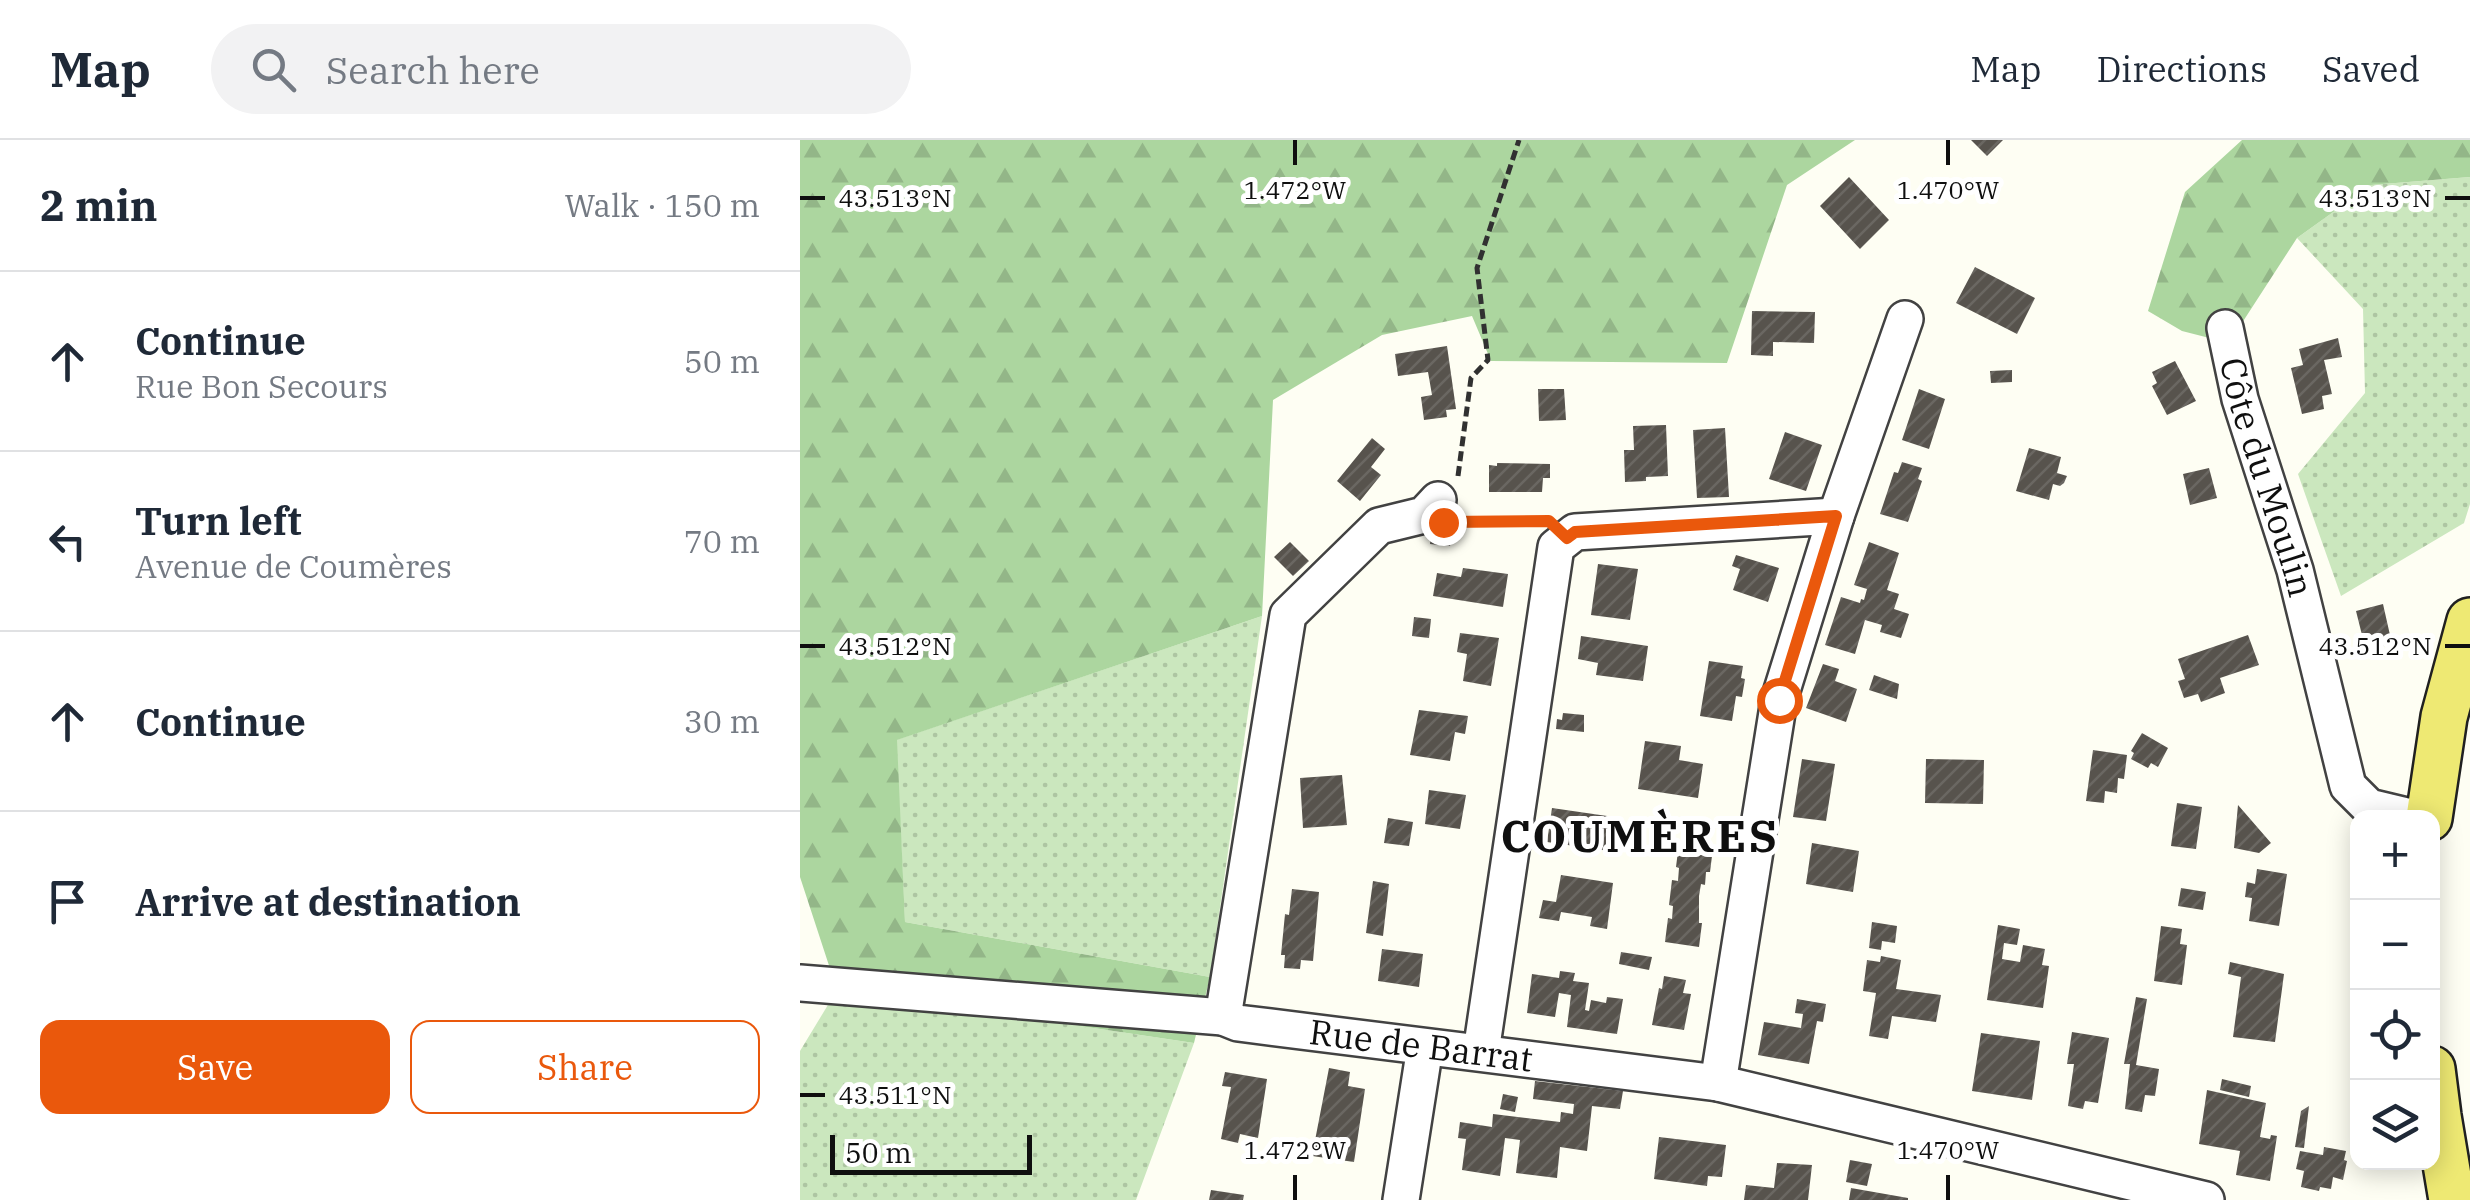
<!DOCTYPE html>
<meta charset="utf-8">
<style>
body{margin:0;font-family:"IBM Plex Serif",serif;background:#f2f2f3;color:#1f2937}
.controls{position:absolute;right:30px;bottom:30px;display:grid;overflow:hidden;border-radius:20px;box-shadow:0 5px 25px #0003}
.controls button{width:90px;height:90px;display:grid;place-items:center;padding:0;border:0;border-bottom:2px solid #e0e1e3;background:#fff;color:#1f2937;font:50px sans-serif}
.scale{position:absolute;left:30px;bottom:25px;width:202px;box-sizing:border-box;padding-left:10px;border:5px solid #0f0f0f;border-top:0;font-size:28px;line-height:35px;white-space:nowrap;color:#0f0f0f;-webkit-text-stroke:8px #fff;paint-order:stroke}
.stop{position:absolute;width:30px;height:30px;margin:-22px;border:8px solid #ea580c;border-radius:50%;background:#fff}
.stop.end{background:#ea580c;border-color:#fff;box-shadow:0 2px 10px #0008}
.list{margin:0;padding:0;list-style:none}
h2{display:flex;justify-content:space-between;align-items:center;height:130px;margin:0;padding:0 40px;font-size:42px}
h2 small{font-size:32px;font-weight:400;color:#747a83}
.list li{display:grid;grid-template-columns:65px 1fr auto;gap:30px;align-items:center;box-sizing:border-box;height:180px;padding:0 40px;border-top:2px solid #e0e1e3}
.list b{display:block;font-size:38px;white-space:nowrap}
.list p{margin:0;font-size:32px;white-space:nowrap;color:#747a83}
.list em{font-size:32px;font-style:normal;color:#747a83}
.actions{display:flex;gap:20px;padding:30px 40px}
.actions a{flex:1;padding:22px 0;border:2px solid #ea580c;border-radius:20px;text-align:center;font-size:35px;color:#ea580c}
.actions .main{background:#ea580c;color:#fff}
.icon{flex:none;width:55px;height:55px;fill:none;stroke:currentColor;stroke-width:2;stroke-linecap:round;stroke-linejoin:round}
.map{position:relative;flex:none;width:1670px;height:1060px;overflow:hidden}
header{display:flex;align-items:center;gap:60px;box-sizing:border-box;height:140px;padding:0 50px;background:#fff;border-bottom:2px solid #e0e1e3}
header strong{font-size:48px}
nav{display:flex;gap:55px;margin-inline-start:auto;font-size:35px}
.search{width:700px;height:90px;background:#f2f2f3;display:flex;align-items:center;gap:25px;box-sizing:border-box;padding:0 35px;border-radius:55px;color:#747a83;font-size:38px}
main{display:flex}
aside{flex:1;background:#fff}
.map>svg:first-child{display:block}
.grass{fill:url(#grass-dots)}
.forest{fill:url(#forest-firs)}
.building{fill:url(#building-hatch)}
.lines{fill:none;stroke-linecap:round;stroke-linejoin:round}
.minor-casing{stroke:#424242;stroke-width:40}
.major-casing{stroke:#202020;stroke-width:50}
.path{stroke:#313131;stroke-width:5;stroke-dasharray:10 5;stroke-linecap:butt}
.minor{stroke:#fff;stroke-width:35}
.major{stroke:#eee973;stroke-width:45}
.route{stroke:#ea580c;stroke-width:12}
.ticks{fill:none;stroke:#0f0f0f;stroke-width:4}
.labels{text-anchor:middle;stroke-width:10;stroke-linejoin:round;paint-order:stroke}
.street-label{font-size:35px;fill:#0f0f0f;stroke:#fff}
.district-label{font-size:45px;font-weight:bold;letter-spacing:2.5px;fill:#0f0f0f;stroke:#fff}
.ticks-label{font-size:25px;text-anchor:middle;fill:#0f0f0f;stroke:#fff;stroke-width:10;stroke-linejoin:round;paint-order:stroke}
</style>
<header>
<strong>Map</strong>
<div class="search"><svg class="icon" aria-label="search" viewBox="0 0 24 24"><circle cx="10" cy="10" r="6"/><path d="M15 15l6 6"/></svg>Search here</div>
<nav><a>Map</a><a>Directions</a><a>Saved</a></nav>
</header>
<main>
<aside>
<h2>2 min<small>Walk · 150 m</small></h2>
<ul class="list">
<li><svg class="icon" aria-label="ahead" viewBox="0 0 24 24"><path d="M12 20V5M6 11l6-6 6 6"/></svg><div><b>Continue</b><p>Rue Bon Secours</p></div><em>50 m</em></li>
<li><svg class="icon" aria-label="left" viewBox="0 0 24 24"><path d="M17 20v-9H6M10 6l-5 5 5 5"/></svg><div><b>Turn left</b><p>Avenue de Coumères</p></div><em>70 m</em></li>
<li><svg class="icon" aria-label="ahead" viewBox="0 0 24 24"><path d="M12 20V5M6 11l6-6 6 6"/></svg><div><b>Continue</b></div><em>30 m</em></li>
<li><svg class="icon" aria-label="arrive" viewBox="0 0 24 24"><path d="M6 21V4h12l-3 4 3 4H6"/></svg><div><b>Arrive at destination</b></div></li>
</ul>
<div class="actions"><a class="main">Save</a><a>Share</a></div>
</aside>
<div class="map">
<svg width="1670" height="1060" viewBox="0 0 1670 1060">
<defs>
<pattern id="grass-dots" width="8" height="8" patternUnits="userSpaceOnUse" patternTransform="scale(2.5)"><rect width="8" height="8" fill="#cbe7be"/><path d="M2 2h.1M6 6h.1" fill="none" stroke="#adc5a2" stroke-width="1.8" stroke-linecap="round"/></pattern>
<pattern id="forest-firs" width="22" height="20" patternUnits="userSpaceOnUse" patternTransform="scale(2.5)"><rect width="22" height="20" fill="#acd69f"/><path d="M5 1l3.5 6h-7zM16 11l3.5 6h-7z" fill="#93b688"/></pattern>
<pattern id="building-hatch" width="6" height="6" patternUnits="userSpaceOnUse" patternTransform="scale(2.5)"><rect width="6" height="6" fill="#57534d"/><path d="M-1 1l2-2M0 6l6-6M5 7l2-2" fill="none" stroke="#6a6762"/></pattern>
</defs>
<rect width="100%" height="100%" fill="#fefef3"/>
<!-- grass -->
<path class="grass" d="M1670 37V364L1664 383 1541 456 1498 334 1565 253 1563 169 1497 98 1571 45Z
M462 476 410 837 105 782 96 600Z
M37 850 394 903 336 1060H0V911Z"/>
<!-- forest -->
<path class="forest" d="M0 0H1055L987 45 927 223 691 221 672 176 582 195 473 260 462 476 97 600 105 782 410 837 394 903 37 850 0 737Z
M1442 0H1670V37L1571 45 1497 98 1429 203 1382 191 1348 171 1385 52Z"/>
<!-- building -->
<path class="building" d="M1171 0H1203L1187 16Z
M1049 37 1089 80 1060 109 1020 66Z
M1175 127 1235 158 1217 194 1156 163Z
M952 171 1015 172 1014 203 973 202V216L951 215Z
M1538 198 1542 217 1524 220 1532 254 1522 256 1524 269 1502 274 1491 228 1503 225 1499 209Z
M647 206 656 269 646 270 647 277 624 280 621 257 632 255 628 232 598 236 595 214Z
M1375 221 1396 261 1367 275 1352 246 1357 243 1352 232Z
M1212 230V242L1191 243 1190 231Z
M738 249H764L766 280 739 281Z
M1119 249 1145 259 1129 309 1102 300Z
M866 285 868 336 846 337V341L825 342 824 310H834L833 286Z
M925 288 929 357 897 358 893 290Z
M985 292 1022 305 1006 351 969 339Z
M572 298 585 309 571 327 581 335 560 361 537 341Z
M1229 308 1261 317 1257 333 1267 336 1264 343 1260 346 1253 344 1249 360 1216 351Z
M1102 322 1122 328 1118 339 1122 341 1108 382 1080 374 1094 332 1098 333Z
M697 323 750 324V338H743L742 352H689V325L697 326Z
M1409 328 1417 358 1390 365 1383 334Z
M632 391 652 393 650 406 630 404Z
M490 402 509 421 493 436 474 417Z
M1069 402 1099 413 1087 450 1099 454 1094 469 1109 474 1101 498 1080 492 1082 485 1065 480 1055 514 1025 505 1041 457 1060 463 1061 459 1064 460 1067 449 1054 445Z
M936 415 979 428 968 462 933 450 940 429 932 426Z
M798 424 838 429 830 480 791 475Z
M663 428 708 434 703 467 633 456 637 433 661 437Z
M1583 464 1592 504 1566 511 1556 471Z
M614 477 631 479 629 498 612 496Z
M660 493 699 498 691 546 663 541 667 514 657 512Z
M1448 495 1459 525 1420 538 1425 553 1401 562 1398 554 1384 558 1378 541 1385 539 1378 519Z
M781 496 848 506 843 541 796 535 798 523 778 519Z
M909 521 943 526 941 538 945 539 942 557 936 556 932 581 900 576Z
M1023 524 1039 529 1035 541 1057 549 1046 582 1006 568Z
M1074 535 1099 544 1097 559 1069 550Z
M619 570 668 576 665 594 655 592 650 621 610 615Z
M763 573 784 575V592L756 589 757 579 762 580Z
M1342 593 1368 608 1358 627 1351 623 1348 628 1331 619 1334 613 1331 611Z
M845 601 881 606 879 620 903 624 898 658 838 649Z
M1293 610 1327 615 1324 639 1318 638 1317 653 1305 651 1304 663 1286 661Z
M1002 619 1035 624 1026 681 993 677Z
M1126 619 1184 620 1183 664 1125 663Z
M542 635 547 685 503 688 500 638Z
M629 650 666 655 660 689 625 684Z
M1377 663 1402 667 1396 709 1371 706Z
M1438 665 1471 703 1459 713 1434 708Z
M752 668 814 677 809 711 747 702Z
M588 678 613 682 609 706 584 703Z
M879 703 913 708 910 732H906L905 745 901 744 899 756V783H902L899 807 865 802 868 778 872 779 873 766 869 765 872 740 878 741 879 728 876 727Z
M1012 703 1059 711 1053 752 1006 744Z
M1457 729 1487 734 1479 786 1449 781 1452 758 1445 757 1447 742 1455 744Z
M761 735 813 743 807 789 790 786 792 777 761 772 759 781 739 778 743 760 756 762Z
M573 741 589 744 583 796 566 793Z
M1381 748 1406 752 1403 770 1378 766Z
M492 749 519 752 513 821 501 820 500 829 484 828 485 815H481L485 774 489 775Z
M1072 782 1097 786 1095 803 1082 801 1081 810 1069 808Z
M1198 785 1220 789 1217 805 1204 803 1202 819 1220 822 1223 805 1245 809 1242 825 1249 826 1243 868 1187 860Z
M1361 786 1382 789 1380 804 1387 805 1382 845 1354 841Z
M582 809 623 814 619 847 578 841Z
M821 812 852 817 849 830 819 824Z
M1081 816 1101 820 1096 849 1141 855 1136 882 1092 876 1088 899 1069 896 1076 853 1063 851 1067 820 1080 822Z
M1430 822 1484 834 1475 902 1433 897 1441 837 1428 834Z
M760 831 775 833 773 841 789 843 785 870 789 871 791 860 806 863 807 857 823 859 817 894 767 887 771 855 759 853 755 877 727 873 732 834 759 838Z
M864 836 886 840 883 853 891 854 884 890 852 885 859 848 862 849Z
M1336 857 1347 859 1336 925 1359 929 1355 956 1345 955 1342 972 1325 969 1330 924H1324Z
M997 859 1026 864 1023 882 1017 881 1009 924 958 915 964 882 1001 888 1003 874 995 873Z
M1272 892 1309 898 1298 963 1285 961 1283 969 1268 966 1274 924H1267Z
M1181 893 1240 901 1232 960 1172 951Z
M529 928 550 932 548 946 565 949 554 1022 512 1016Z
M425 932 467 939 458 998 440 994 438 1003 421 999 431 947 422 946Z
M1422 939 1451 946 1449 957 1420 950Z
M735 941 823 951 820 969 792 966 787 1011 760 1007 757 1038 716 1033 720 1000 705 998 700 1036 662 1030 666 999 658 998 660 982 692 987 693 974 760 982 761 972 773 974 774 964 733 959Z
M1407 950 1466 963 1460 997 1470 999 1471 995 1477 996 1470 1041 1436 1035 1440 1011 1399 1004Z
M703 954 718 957 715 972 700 969Z
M1509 966 1504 1008 1495 1007 1501 971Z
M859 997 926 1005 922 1037 908 1036 907 1046 854 1039Z
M1524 1007 1546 1011 1544 1020 1547 1021 1543 1040 1533 1037 1531 1049 1520 1047 1519 1051 1501 1047 1504 1031 1496 1029 1500 1011 1523 1015Z
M1050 1020 1072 1024 1067 1046 1046 1042Z
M977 1023 1012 1025 1008 1060H944L946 1045 974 1048Z
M1051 1048 1108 1058V1060H1049Z
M411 1050 444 1055 443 1060H409Z"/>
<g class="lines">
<defs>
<g id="minor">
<path id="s1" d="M1425 188 1440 259 1495 430 1548 646 1569 667 1615 678"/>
<path id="s2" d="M638 360 624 375 579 386 488 475 423 877 438 883 918 943 1406 1060"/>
<path d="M0 843 423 877"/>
<path d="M681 912 756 407 775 392 1036 376"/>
<path d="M918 943 979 560 1036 376 1105 179"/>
<path d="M601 1060 625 907"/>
</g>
<path id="major" d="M1629 678 1644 577 1670 481
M1632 929 1638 976 1652 1060"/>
</defs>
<!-- minor casing -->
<use href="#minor" class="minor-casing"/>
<!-- major casing -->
<use href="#major" class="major-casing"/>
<!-- path -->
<path class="path" d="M658 336 671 238 688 220 677 128 719 0
M660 382 739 381"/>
<!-- minor -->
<use href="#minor" class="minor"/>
<!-- major -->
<use href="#major" class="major"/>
</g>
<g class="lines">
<!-- route -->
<path class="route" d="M643 382 749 381 767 398 775 392 1036 376 979 560"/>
</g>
<!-- ticks -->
<path class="ticks" d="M495 0V25M1148 0V25M0 58H25M1645 58H1670M0 506H25M1645 506H1670M0 955H25M495 1035V1060M1148 1035V1060"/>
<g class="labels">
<!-- street labels -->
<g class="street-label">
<text dy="12" stroke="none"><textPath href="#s1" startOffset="155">Côte du Moulin</textPath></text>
<text dy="12" stroke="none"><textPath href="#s2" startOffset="802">Rue de Barrat</textPath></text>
</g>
<!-- district labels -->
<g class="district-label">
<text x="840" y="712">COUMÈRES</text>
</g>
</g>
<g class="ticks-label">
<text x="495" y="59">1.472°W</text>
<text x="1148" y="59">1.470°W</text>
<text x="95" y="67">43.513°N</text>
<text x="1575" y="67">43.513°N</text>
<text x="95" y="515">43.512°N</text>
<text x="1575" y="515">43.512°N</text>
<text x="95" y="964">43.511°N</text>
<text x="495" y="1019">1.472°W</text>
<text x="1148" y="1019">1.470°W</text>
</g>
</svg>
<div class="controls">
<button>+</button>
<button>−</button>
<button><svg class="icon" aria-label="locate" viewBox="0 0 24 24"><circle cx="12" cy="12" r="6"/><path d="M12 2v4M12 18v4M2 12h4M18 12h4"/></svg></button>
<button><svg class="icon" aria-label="layers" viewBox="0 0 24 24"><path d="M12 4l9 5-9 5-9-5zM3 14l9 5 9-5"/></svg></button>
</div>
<div class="scale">50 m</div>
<div class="stop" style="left:979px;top:560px"></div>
<div class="stop end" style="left:643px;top:382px"></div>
</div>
</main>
